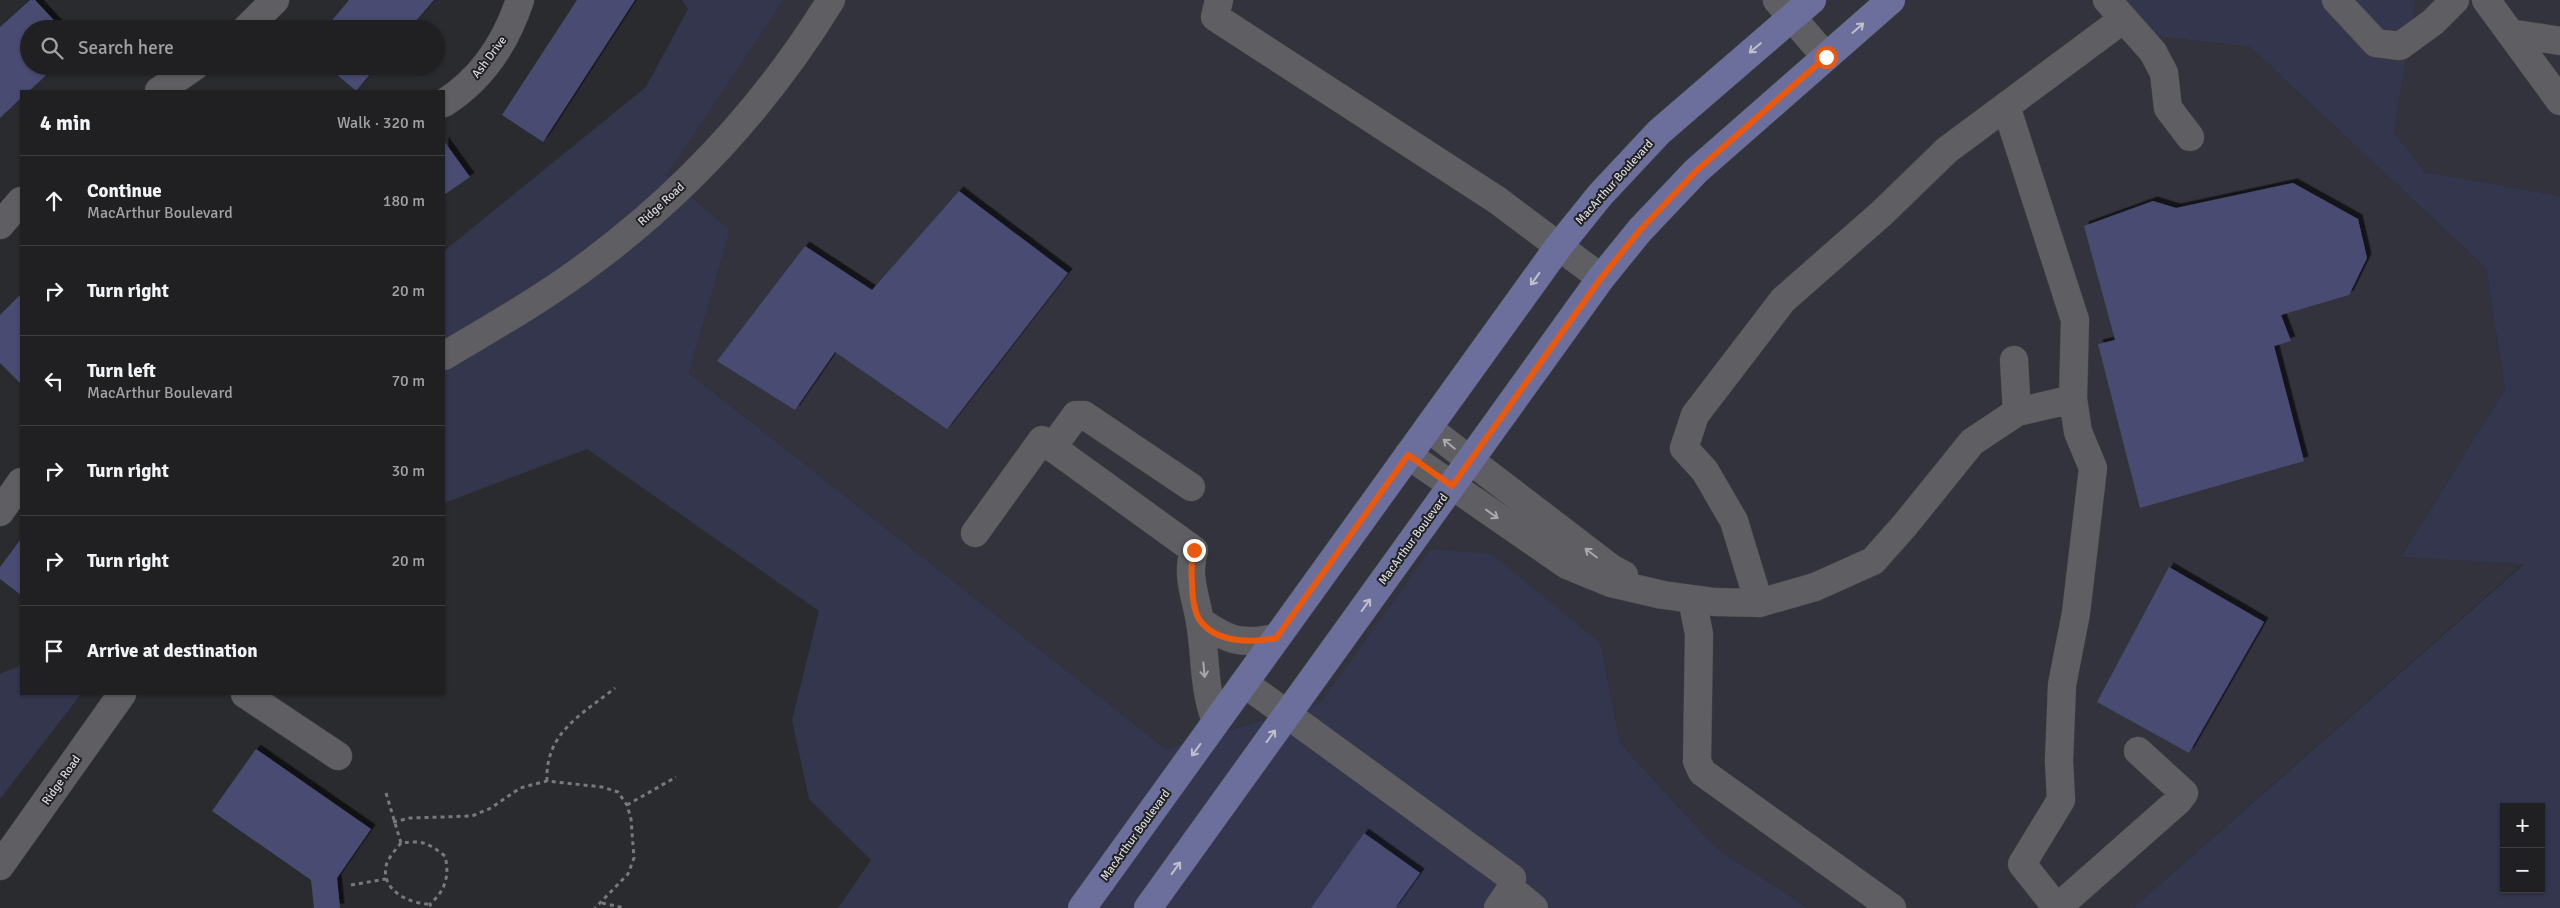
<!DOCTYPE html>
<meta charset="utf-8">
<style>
body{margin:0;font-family:Signika,sans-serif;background:#2d2d2f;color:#f1f3f6}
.controls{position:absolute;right:15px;bottom:15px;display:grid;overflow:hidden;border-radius:0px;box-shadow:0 1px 4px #0004}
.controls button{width:45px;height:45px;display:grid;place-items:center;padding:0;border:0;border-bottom:1px solid #3d3e40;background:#202022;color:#f1f3f6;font:25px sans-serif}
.stop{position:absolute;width:15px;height:15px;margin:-11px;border:4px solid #ea580c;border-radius:50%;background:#fff}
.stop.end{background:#ea580c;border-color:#fff;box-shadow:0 1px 5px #0008}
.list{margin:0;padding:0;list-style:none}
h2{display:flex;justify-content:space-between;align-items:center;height:65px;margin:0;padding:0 20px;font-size:21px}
h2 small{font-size:16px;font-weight:400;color:#a2a3a5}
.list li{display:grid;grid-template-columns:32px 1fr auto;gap:15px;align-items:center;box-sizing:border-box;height:90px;padding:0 20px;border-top:1px solid #3d3e40}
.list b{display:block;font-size:19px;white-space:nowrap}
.list p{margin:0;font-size:16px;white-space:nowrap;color:#a2a3a5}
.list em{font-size:16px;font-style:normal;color:#a2a3a5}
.icon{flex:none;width:28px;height:28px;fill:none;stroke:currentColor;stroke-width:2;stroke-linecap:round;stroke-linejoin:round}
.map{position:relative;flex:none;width:2560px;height:908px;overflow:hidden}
.search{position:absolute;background:#202022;box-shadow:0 1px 4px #0004;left:20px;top:20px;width:425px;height:55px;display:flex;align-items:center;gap:12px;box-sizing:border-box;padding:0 18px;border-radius:28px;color:#a2a3a5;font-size:19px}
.panel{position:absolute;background:#202022;box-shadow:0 1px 4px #0004;left:20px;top:90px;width:425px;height:605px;border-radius:0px}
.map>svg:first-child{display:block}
.built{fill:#32333c}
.green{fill:#33364c;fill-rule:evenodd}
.building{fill:#484b72;filter:url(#shadow)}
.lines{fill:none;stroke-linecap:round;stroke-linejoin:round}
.minor-casing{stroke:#47474a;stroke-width:29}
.major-casing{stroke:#47474a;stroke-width:29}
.path{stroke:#78797c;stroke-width:3;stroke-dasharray:4 4;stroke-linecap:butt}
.minor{stroke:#5f5f63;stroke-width:28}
.major{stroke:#6c6f9b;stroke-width:28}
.oneway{stroke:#bec0cc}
.oneway2{stroke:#a9a9ac}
.route{stroke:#ea580c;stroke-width:6}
.labels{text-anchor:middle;stroke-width:4;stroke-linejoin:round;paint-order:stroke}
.street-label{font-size:12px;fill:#dadbdd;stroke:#212125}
</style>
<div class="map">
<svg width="2560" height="908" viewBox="0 0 2560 908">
<defs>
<filter id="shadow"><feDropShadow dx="4.5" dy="-4.5" stdDeviation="0" flood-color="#0009"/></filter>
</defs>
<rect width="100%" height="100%" fill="#2a2b2e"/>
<!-- built -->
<path class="built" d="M784 0H2116L2148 35 2250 47 2486 268 2505 389 2401 557 2524 563 2133 908H1808L1716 848 1620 743 1601 643 1431 550 1320 703 1166 749 689 373 730 230 665 176Z
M2416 0H2560V196L2425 172 2394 132Z"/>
<!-- green -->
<path class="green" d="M682 0H784L666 176 730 230 689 373 1166 749 1320 703 1431 549 1492 554 1601 644 1620 743 1716 848 1808 908H838L871 860 809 799 792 720 819 611 587 449 444 503V251L646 87 688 9Z
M2116 0H2416L2394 132 2425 172 2560 196V908H2133L2524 564 2401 557 2505 389 2486 268 2250 47 2148 35ZM2504 807H2541V889H2504Z
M21 665V694H81L0 799V674Z"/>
<!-- building -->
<path class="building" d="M30 0H35L62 29H29V66H56L29 91H21V98L0 118V27Z
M349 0H434L409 29H325Z
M577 0H635L543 142 502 115Z
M327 66H377L356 91Z
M444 141 470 177 444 195Z
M2293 183 2358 219 2367 258 2349 295 2281 315 2291 341 2274 346 2304 461 2140 508 2098 344 2115 340 2084 226 2153 201 2176 208Z
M959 191 1068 273 947 429 835 352 795 410 717 361 805 246 872 290Z
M21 294V384L0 363V315Z
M21 539V595L0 579V567Z
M2169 567 2264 622 2189 753 2097 702Z
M256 749 371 829 337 878 340 908H314L311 880 212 811Z
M1364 833 1420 873 1395 908H1311Z"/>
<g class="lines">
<defs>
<path id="minor" d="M1219 0 1215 17 1497 200 1601 278
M1777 0 1826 57
M2107 0 2153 52 2164 73 2168 108 2190 137
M2336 0 2376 43 2400 46 2433 22 2455 0
M2486 0 2560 101
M246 29 275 0
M2510 33 2560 41
M159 91 195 66
M444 103C482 79 506 42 520 0
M2006 106 2075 320 2073 399
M0 225 21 201
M444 356C494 326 546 297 593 261 688 190 769 101 831 0
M2014 360 2017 412
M1428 428 1611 568 1624 575
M1052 448 1076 415H1084L1191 487
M1408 455 1567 565 1611 583 1663 595 1715 602 1759 603 1815 587 1873 561 1905 525 1972 442 2017 412 2073 399 2078 432 2093 468 2076 613 2062 685 2059 761 2061 800 2022 864 2057 908
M0 512 21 482
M975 533 1042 440 1194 550C1186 577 1196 596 1200 622 1206 656 1203 689 1216 721
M1692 599 1699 634 1697 761 1702 772 1892 908
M1759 603 1734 521 1705 471 1684 448 1695 415 1783 300 1882 213 1947 150 2122 20
M1200 621C1229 641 1241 645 1276 638
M1244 683 1512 878 1511 889 1498 908
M245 694 338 756
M0 866 122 694
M1511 889 1534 908
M2057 908 2178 801 2184 793 2138 751"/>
<path id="major" d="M1082 908 1559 246 1600 195 1659 132 1812 0
M1148 908 1601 278 1640 230 1696 171 1891 0"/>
</defs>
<!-- minor casing -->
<use href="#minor" class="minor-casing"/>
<!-- major casing -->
<use href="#major" class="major-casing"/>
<!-- path -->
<path class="path" d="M547 781C545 733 581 715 615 688
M386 793 401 843C423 840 428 843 445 856 450 876 445 891 430 904L431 908
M627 805 676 777
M393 822 410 818 472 816 491 808 520 788 547 781 602 787 618 792 627 805 631 819 634 858 628 874 595 908
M401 843C396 849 388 858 386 866 381 891 410 904 430 904
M351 885 386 879
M602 903 625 908"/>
<!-- minor -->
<use href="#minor" class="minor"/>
<!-- major -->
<use href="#major" class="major"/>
</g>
<!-- one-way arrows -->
<defs><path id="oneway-shaft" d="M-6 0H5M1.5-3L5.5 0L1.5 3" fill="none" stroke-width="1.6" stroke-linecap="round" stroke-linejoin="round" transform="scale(1.25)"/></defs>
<g class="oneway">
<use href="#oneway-shaft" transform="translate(1858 28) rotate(-41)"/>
<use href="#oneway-shaft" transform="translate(1755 48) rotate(140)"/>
<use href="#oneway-shaft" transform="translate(1535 279) rotate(126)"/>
<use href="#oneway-shaft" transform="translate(1366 605) rotate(-54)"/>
<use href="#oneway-shaft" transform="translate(1271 736) rotate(-54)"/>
<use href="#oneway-shaft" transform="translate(1196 750) rotate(126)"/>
<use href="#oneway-shaft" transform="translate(1176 868) rotate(-54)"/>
</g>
<g class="oneway2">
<use href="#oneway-shaft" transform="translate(1449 444) rotate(-141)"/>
<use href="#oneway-shaft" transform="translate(1492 514) rotate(36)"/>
<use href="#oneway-shaft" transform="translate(1591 553) rotate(-143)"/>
<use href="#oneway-shaft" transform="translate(1204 670) rotate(85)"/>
</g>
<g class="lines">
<!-- route -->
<path class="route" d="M1194 550C1191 562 1191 572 1192 584 1192 595 1194 614 1201 622 1218 643 1252 643 1276 638L1408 455 1452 486 1601 278 1640 230 1696 171 1826 57"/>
</g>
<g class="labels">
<!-- street labels -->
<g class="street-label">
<text transform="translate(489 57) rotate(-53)" y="4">Ash Drive</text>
<text transform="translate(1614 182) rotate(-48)" y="4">MacArthur Boulevard</text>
<text transform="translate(661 204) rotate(-42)" y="4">Ridge Road</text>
<text transform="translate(1413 539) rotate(-54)" y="4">MacArthur Boulevard</text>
<text transform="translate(61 780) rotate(-55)" y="4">Ridge Road</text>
<text transform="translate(1135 835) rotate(-54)" y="4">MacArthur Boulevard</text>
</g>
</g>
</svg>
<div class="controls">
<button>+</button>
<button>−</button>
</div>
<div class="stop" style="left:1826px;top:57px"></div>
<div class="stop end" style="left:1194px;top:550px"></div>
<div class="search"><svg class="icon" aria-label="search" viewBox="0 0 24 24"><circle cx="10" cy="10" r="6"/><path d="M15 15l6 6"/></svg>Search here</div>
<section class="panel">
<h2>4 min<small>Walk · 320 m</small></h2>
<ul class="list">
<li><svg class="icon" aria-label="ahead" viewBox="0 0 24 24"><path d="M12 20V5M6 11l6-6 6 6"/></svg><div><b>Continue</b><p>MacArthur Boulevard</p></div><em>180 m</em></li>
<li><svg class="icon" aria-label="right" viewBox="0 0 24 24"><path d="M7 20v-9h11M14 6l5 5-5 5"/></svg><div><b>Turn right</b></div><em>20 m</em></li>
<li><svg class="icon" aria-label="left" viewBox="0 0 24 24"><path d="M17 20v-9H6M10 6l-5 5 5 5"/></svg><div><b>Turn left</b><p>MacArthur Boulevard</p></div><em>70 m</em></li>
<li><svg class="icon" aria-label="right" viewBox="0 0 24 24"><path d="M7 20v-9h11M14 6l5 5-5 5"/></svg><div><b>Turn right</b></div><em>30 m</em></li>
<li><svg class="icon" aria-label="right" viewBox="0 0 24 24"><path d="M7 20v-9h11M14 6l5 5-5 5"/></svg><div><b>Turn right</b></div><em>20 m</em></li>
<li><svg class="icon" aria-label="arrive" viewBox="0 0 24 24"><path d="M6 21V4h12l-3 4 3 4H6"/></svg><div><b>Arrive at destination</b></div></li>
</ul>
</section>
</div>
